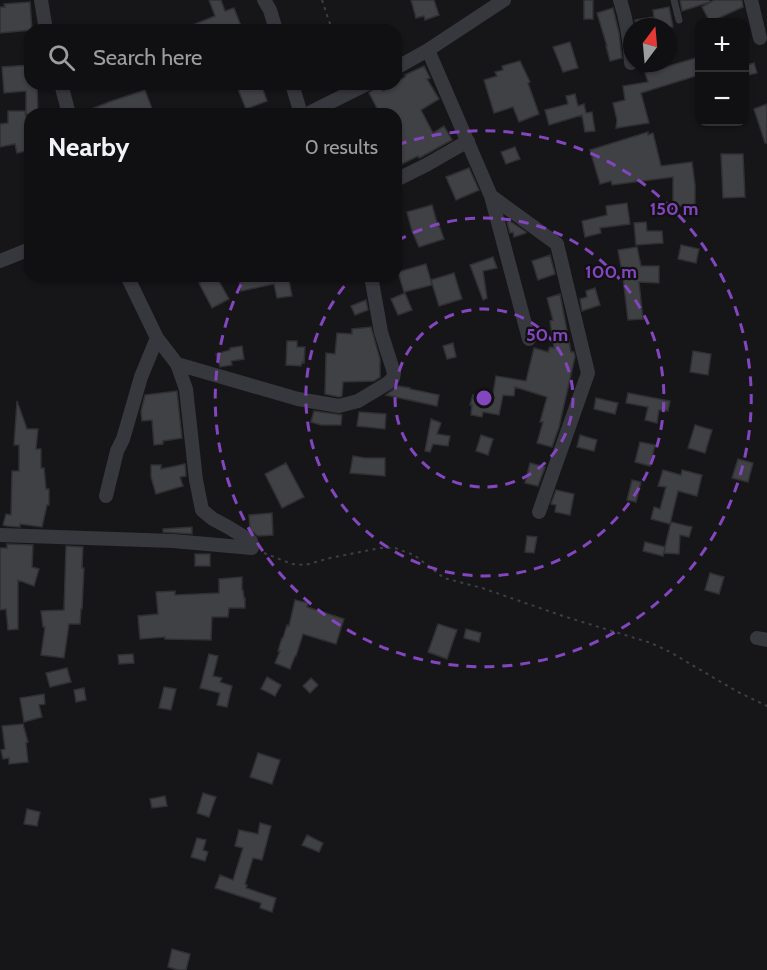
<!DOCTYPE html>
<meta charset="utf-8">
<style>
body{margin:0;font-family:Cabin,sans-serif;background:#19191b;color:#f1f3f6}
.controls{position:absolute;right:18px;top:18px;display:grid;overflow:hidden;border-radius:12px;box-shadow:0 2px 4px #0004}
.controls button{width:54px;height:54px;display:grid;place-items:center;padding:0;border:0;border-bottom:2px solid #303032;background:#101012;color:#f1f3f6;font:30px sans-serif}
.compass{position:absolute;left:623px;top:18px;width:54px;height:54px;border-radius:50%;background:#101012;box-shadow:0 2px 4px #0004;rotate:16deg}
.list{margin:0;padding:0;list-style:none}
h2{display:flex;justify-content:space-between;align-items:center;height:78px;margin:0;padding:0 24px;font-size:26px}
h2 small{font-size:20px;font-weight:400;color:#9c9d9f}
.icon{flex:none;width:33px;height:33px;fill:none;stroke:currentColor;stroke-width:2;stroke-linecap:round;stroke-linejoin:round}
.map{position:relative;flex:none;width:767px;height:970px;overflow:hidden}
.search{position:absolute;background:#101012;box-shadow:0 2px 4px #0004;left:24px;top:24px;width:378px;height:66px;display:flex;align-items:center;gap:15px;box-sizing:border-box;padding:0 21px;border-radius:18px;color:#9c9d9f;font-size:22px}
.panel{position:absolute;background:#101012;box-shadow:0 2px 4px #0004;left:24px;top:108px;width:378px;height:174px;border-radius:18px}
.map>svg:first-child{display:block}
.building{fill:#404145;stroke:#303034;stroke-width:1.5}
.lines{fill:none;stroke-linecap:round;stroke-linejoin:round}
.path{stroke:#3d3f44;stroke-width:2;stroke-dasharray:3 4.5;stroke-linecap:butt}
.service{stroke:#37383d;stroke-width:7}
.minor{stroke:#37383d;stroke-width:14}
.ring{fill:none;stroke:#8446be;stroke-width:3;stroke-dasharray:10 8}
.centre{fill:#8446be;stroke:#111113;stroke-width:3}
.ring-label{font-size:18px;text-anchor:middle;font-weight:bold;fill:#8446be;stroke:#111113;stroke-width:4.5;stroke-linejoin:round;paint-order:stroke}
</style>
<div class="map">
<svg width="767" height="970" viewBox="0 0 767 970">
<rect width="100%" height="100%" fill="#161618"/>
<!-- building -->
<path class="building" d="M209 0H221L225 11 234 8 241 26 242 30H180L215 16Z
M411 0H434L439 15 425 20 424 16 416 18Z
M584 0H593V19H584Z
M680 0H709L710 2 682 11Z
M714 0H742L743 7 710 22 702 7Z
M30 2 32 30 0 33V7H5L4 4Z
M669 7 673 27H636L635 20 654 17 653 10Z
M613 8 619 33 622 58 610 61 606 46H607L597 13Z
M570 42 578 68 563 72 553 47Z
M699 57V75L641 93 649 123 616 128 617 120 613 103 625 100 623 86 648 82 645 73 662 67V68Z
M520 61 530 82 528 83 539 114 519 122 513 107 494 113 484 80 497 76 495 72 503 70 502 66Z
M754 63 757 73 744 76V66Z
M30 65V84H37L38 114H26V91L4 93 2 67Z
M424 66 430 78 427 79 439 99 421 110 433 133 444 126 452 140 421 157 419 158 418 156 396 167V114H380L369 93 379 85 383 91 394 84H396V83L406 76 405 75Z
M236 84H261L267 101 246 109Z
M145 90 154 114H79L109 102Z
M575 94 578 106 584 104 586 113 592 112 595 131 585 132 582 115 549 125 545 110 568 104 566 96Z
M767 104V143H765L754 109Z
M8 111H25L30 134V150L17 153 15 144 0 147V124L8 123Z
M648 132V135L653 133 661 166 692 162 695 185V206H673V177L612 185 611 181 600 184 590 150Z
M515 147 520 159 506 164 501 152Z
M721 154H743L745 197 723 198Z
M469 168 479 190 456 200 446 177Z
M627 203 630 224 600 228 601 233 585 237 582 221 607 215 606 206Z
M432 205 438 226 439 225 444 239 419 247 412 231 407 212Z
M510 221 526 232V233L514 237 513 232 510 233 507 222Z
M646 222 647 231H662L663 243 636 245 634 223Z
M681 245 699 249 696 263 678 259Z
M637 247 641 266H659V283L639 282 643 319 628 320 623 278 618 250Z
M550 255 555 274 538 280 532 261Z
M493 257 497 268 483 271 487 298 483 300 470 265Z
M426 264 432 285 404 292 398 272Z
M454 273 462 299 439 306 431 280Z
M212 276H216L229 299 212 308 199 283Z
M238 276H290V280H289L292 296 277 298 274 284 241 291Z
M595 288 600 305 582 311 580 299 587 297 586 291Z
M405 293 412 310 398 315 391 299Z
M560 294 571 352H574L575 357 559 427 552 447 537 443 543 422H540L547 397 515 387 514 396 503 395 499 415 483 412 482 417 471 415 472 405H470L473 395 492 399 496 376 526 381 534 348 548 352 550 347 554 348 550 321 553 320 547 298Z
M366 300 368 310 355 315 351 306Z
M371 327 380 359V377L374 381 343 382 342 396 339 397 325 394 326 353 335 354 337 333 352 334V329Z
M287 341H297V347H305L304 363 302 362 301 366 286 365Z
M453 343 456 357 447 359 443 346Z
M242 346 244 359 231 361 232 365 220 367 216 354 230 350V348Z
M693 351 711 354 708 375 690 372Z
M398 386 410 388V389L439 395 437 406 386 395Z
M177 391 182 438 163 441V444L154 445 152 420 142 421 141 411 145 395Z
M628 393 670 401 668 411 659 410 657 423 645 420 648 407 626 403Z
M596 398 618 403 615 414 594 409Z
M17 401 27 429H38L36 449H41V468H44L46 489H49V505H47L42 527 20 524V527L7 526 3 525 6 514 11 515 12 471H19V445H14Z
M314 411 342 415 341 425H321L311 422Z
M359 412 386 414 385 429 357 426Z
M431 419 441 423 437 434 450 436 448 446 433 444 430 452 425 451Z
M695 425 712 430 705 453 688 448Z
M481 435 493 439 488 455 476 451Z
M580 435 597 440 594 451 577 447Z
M640 442 655 445 650 466 635 462Z
M353 456 365 458H385V476L350 473Z
M738 459 753 463 748 482 732 478Z
M286 463 304 497 282 508 265 474Z
M530 463 545 467 538 486 525 483Z
M185 464 186 476 180 477 183 486 156 494 151 477V465H161V469Z
M663 470 681 475 682 470 702 475 697 496 678 491 670 524 651 519 654 507 660 509 666 487 658 486Z
M632 480 641 482 636 502 627 500Z
M556 490 574 494 570 515 555 512 556 505 551 504Z
M272 513 273 535 258 536 250 530 249 515Z
M671 522 692 527 689 537 680 535 679 554 664 553 665 548 663 556 643 551 645 542 665 547Z
M192 527V534L163 532V529Z
M527 536 537 537 534 553 525 552Z
M7 544 33 545 32 567 39 569 34 586 18 580V629L8 630 6 609 0 610V548H7Z
M66 546 83 547 82 568H84L82 609H81L80 624H69L64 658 41 655 45 627H43L41 611 64 610Z
M195 554H210V566H195Z
M710 573 724 577 719 594 705 590Z
M242 577V590H243L244 598H245V608H229L228 617H212L211 640 165 639V637L140 639 138 616 158 614 156 592 175 591V595L219 593V579Z
M295 600 308 603 307 607 344 619 336 644 303 634 296 656H295L290 669 275 663 280 651H278L282 638H283L287 625 289 626Z
M438 624 457 630 447 659 428 652Z
M466 629 481 633 479 642 464 638Z
M133 654 134 663 119 664 118 655Z
M209 654 218 656 213 676 222 678 220 682 232 686 227 707 217 705 220 693 200 688Z
M67 668 71 682 50 687 46 673Z
M267 677 281 685 275 696 261 689Z
M311 678 318 685 310 693 303 686Z
M164 687 176 689 171 710 159 708Z
M84 688 86 700 76 702 74 690Z
M44 694 45 704 39 705 42 717 24 722 20 698Z
M23 724 28 742 26 743 28 762 9 764V758L3 759 1 750 5 749 2 726Z
M258 753 280 760 272 784 250 777Z
M203 793 216 797 209 817 197 813Z
M165 796 167 806 152 808 150 799Z
M27 809 40 812 37 826 24 824Z
M260 823 271 826 262 860 253 858 245 884 247 885 246 888 276 898 272 912 260 908 261 903 215 888 220 875 233 880 243 848 235 846 239 830 258 834Z
M307 835 323 843 319 852 302 845Z
M197 838 206 840 203 850 208 852 205 861 191 857Z
M172 949 190 954 186 970H178L168 967Z"/>
<g class="lines">
<!-- path -->
<path class="path" d="M322 0 332 30
M264 553 292 564 305 565 330 558 380 548H395L414 555 444 578 482 588 563 616 651 643 670 652 738 692 767 706"/>
<!-- service -->
<path class="service" d="M674 0 679 20"/>
<!-- minor -->
<path class="minor" d="M41 0 46 30
M264 0 270 10 276 30
M620 0C627 21 630 41 631 63
M751 0 760 38
M428 50 491 196 529 339
M396 68 428 50 504 0
M61 84 69 114
M292 84 301 114
M307 114 367 84
M396 180 428 164 468 141
M491 196 557 244 588 373 539 512
M0 261 30 249
M177 364 298 399 339 406 358 401 388 383 393 378 394 373 381 332 371 276
M106 496 117 451 123 439 141 377 157 338
M0 535 173 541 252 548 251 541 228 527 213 519 202 510 196 480 186 389 177 364 157 338 127 276
M757 638 767 640"/>
</g>
<!-- distance rings -->
<g class="ring">
<circle cx="484" cy="398" r="89"/>
<path d="M397 241A179 179 0 1 1 352 277"/>
<path d="M397 145A268 268 0 1 1 245 276"/>
</g>
<circle cx="484" cy="398" r="9" class="centre"/>
<g class="ring-label">
<text x="674" y="215">150 m</text>
<text x="611" y="278">100 m</text>
<text x="547" y="341">50 m</text>
</g>
</svg>
<div class="controls">
<button>+</button>
<button>−</button>
</div>
<svg class="compass" viewBox="-18 -18 36 36"><path d="M0-13l5 13h-10z" fill="#e53935"/><path d="M0 13l5-13h-10z" fill="#9c9d9f"/></svg>
<div class="search"><svg class="icon" aria-label="search" viewBox="0 0 24 24"><circle cx="10" cy="10" r="6"/><path d="M15 15l6 6"/></svg>Search here</div>
<section class="panel">
<h2>Nearby<small>0 results</small></h2>
<ul class="list">
</ul>
</section>
</div>
